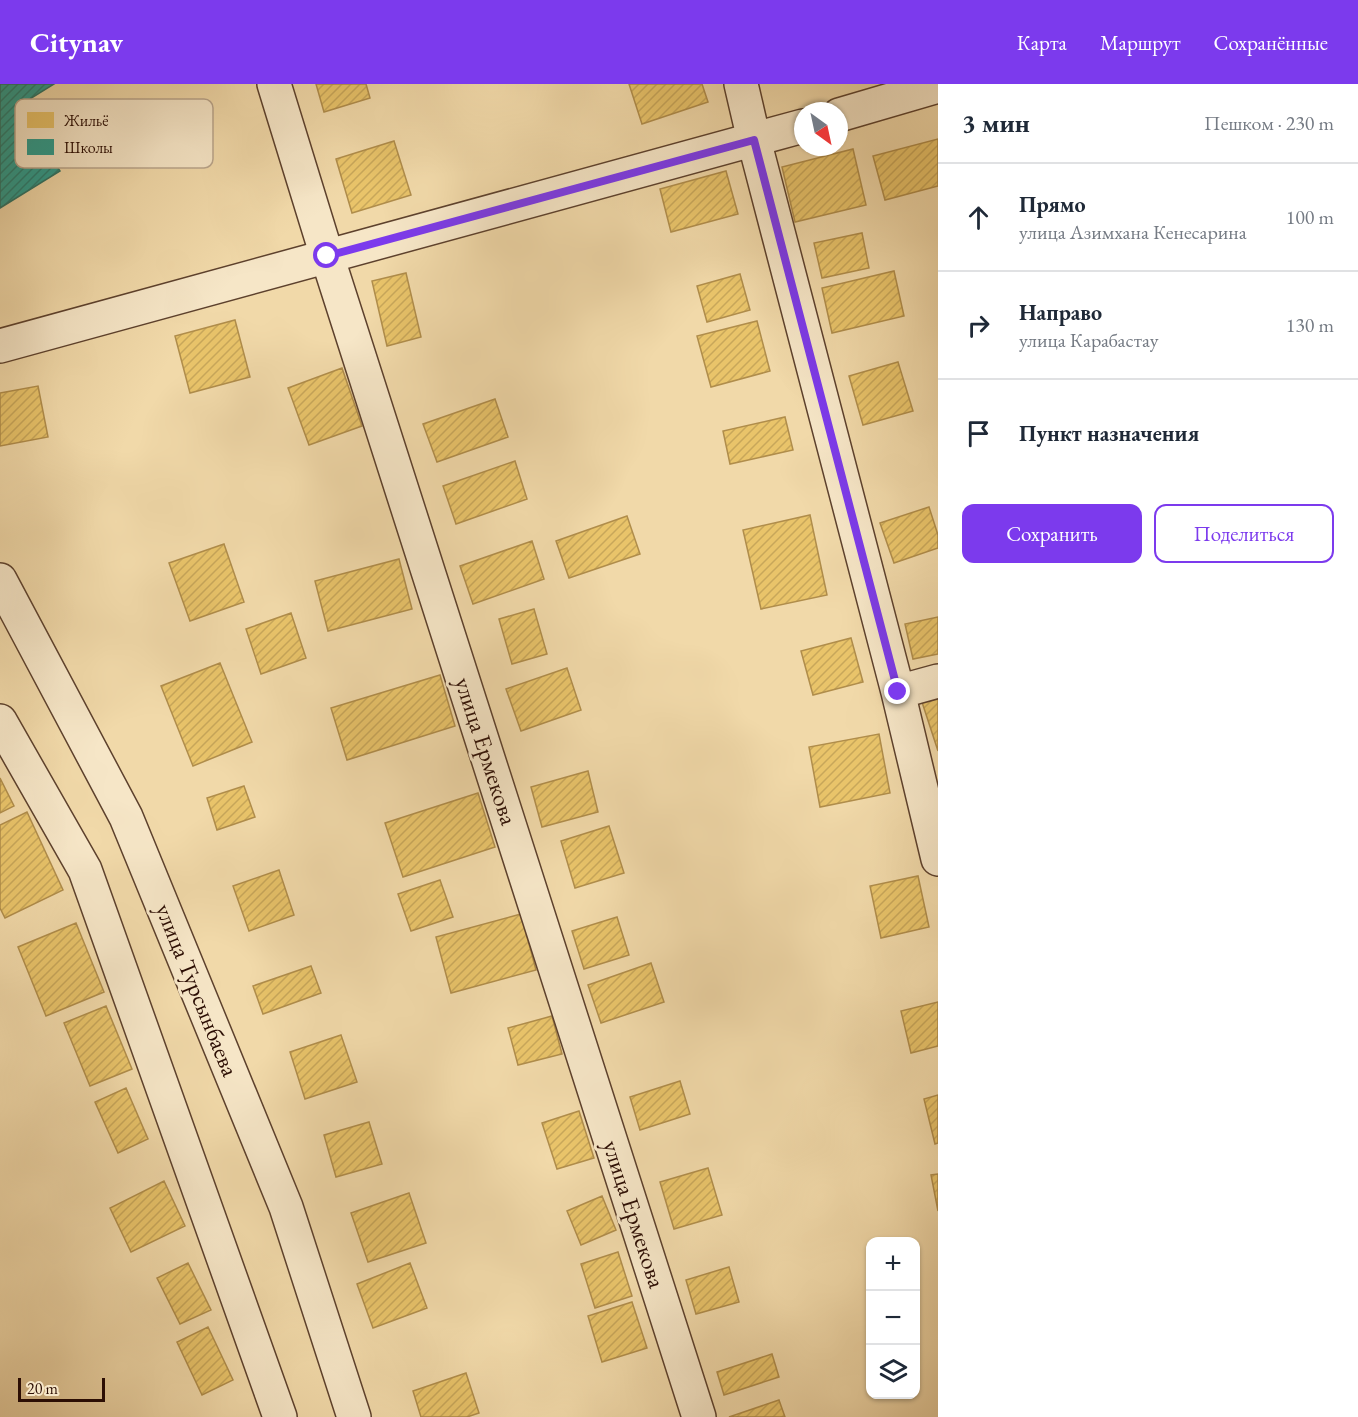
<!DOCTYPE html>
<html lang="ru">
<meta charset="utf-8">
<style>
body{margin:0;font-family:"EB Garamond",serif;background:#f6f6f7;color:#1f2937}
.controls{position:absolute;right:18px;bottom:18px;display:grid;overflow:hidden;border-radius:12px;box-shadow:0 2px 4px #0004}
.controls button{width:54px;height:54px;display:grid;place-items:center;padding:0;border:0;border-bottom:2px solid #e0e1e3;background:#fff;color:#1f2937;font:30px sans-serif}
.compass{position:absolute;left:794px;top:18px;width:54px;height:54px;border-radius:50%;background:#fff;box-shadow:0 2px 4px #0004;rotate:147deg}
.scale{position:absolute;left:18px;bottom:15px;width:87px;box-sizing:border-box;padding-left:6px;border:3px solid #2c0e04;border-top:0;font-size:16px;line-height:21px;white-space:nowrap;color:#2c0e04;-webkit-text-stroke:4px #f6e6c7;paint-order:stroke}
.stop{position:absolute;width:18px;height:18px;margin:-14px;border:4px solid #7c3aed;border-radius:50%;background:#fff}
.stop.end{background:#7c3aed;border-color:#fff;box-shadow:0 2px 6px #0008}
.list{margin:0;padding:0;list-style:none}
h2{display:flex;justify-content:space-between;align-items:center;height:78px;margin:0;padding:0 24px;font-size:26px}
h2 small{font-size:20px;font-weight:400;color:#747a83}
.list li{display:grid;grid-template-columns:39px 1fr auto;gap:18px;align-items:center;box-sizing:border-box;height:108px;padding:0 24px;border-top:2px solid #e0e1e3}
.list b{display:block;font-size:22px;white-space:nowrap}
.list p{margin:0;font-size:20px;white-space:nowrap;color:#747a83}
.list em{font-size:20px;font-style:normal;color:#747a83}
.actions{display:flex;gap:12px;padding:18px 24px}
.actions a{flex:1;padding:14px 0;border:2px solid #7c3aed;border-radius:12px;text-align:center;font-size:21px;color:#7c3aed}
.actions .main{background:#7c3aed;color:#fff}
.icon{flex:none;width:33px;height:33px;fill:none;stroke:currentColor;stroke-width:2;stroke-linecap:round;stroke-linejoin:round}
.map{position:relative;flex:none;width:938px;height:1333px;overflow:hidden}
header{display:flex;align-items:center;gap:36px;box-sizing:border-box;height:84px;padding:0 30px;background:#7c3aed;color:#fff}
header strong{font-size:28px}
nav{display:flex;gap:33px;margin-inline-start:auto;font-size:21px}
main{display:flex}
aside{flex:1;background:#fff}
.map>svg:first-child{display:block}
.homes{fill:url(#homes-hatch);stroke:#b08d4b;stroke-width:1.5}
.schools{fill:url(#schools-hatch);stroke:#2b7265;stroke-width:1.5}
.lines{fill:none;stroke-linecap:round;stroke-linejoin:round}
.minor-casing{stroke:#5d412d;stroke-width:36}
.tertiary-casing{stroke:#5d412d;stroke-width:36}
.minor{stroke:#f6e6c7;stroke-width:33}
.tertiary{stroke:#f6e6c7;stroke-width:33}
.route{stroke:#7c3aed;stroke-width:8}
.labels{text-anchor:middle;stroke-width:6;stroke-linejoin:round;paint-order:stroke}
.street-label{font-size:24px;fill:#2c0e04;stroke:#f6e6c7}
.key{fill:#f6e6c7;stroke:#b9a58c;stroke-width:1.5}
.key-label{font-size:16px;fill:#2c0e04}
</style>
<header>
<strong>Citynav</strong>
<nav><a>Карта</a><a>Маршрут</a><a>Сохранённые</a></nav>
</header>
<main>
<div class="map">
<svg width="938" height="1333" viewBox="0 0 938 1333">
<defs>
<pattern id="homes-hatch" width="6" height="6" patternUnits="userSpaceOnUse" patternTransform="scale(1.5)"><rect width="6" height="6" fill="#e9c46a"/><path d="M-1 1l2-2M0 6l6-6M5 7l2-2" fill="none" stroke="#c8a75a"/></pattern>
<pattern id="schools-hatch" width="6" height="6" patternUnits="userSpaceOnUse" patternTransform="scale(1.5)"><rect width="6" height="6" fill="#2a9d8f"/><path d="M-1 1l2-2M0 6l6-6M5 7l2-2" fill="none" stroke="#247e73"/></pattern>
</defs>
<rect width="100%" height="100%" fill="#f1d9a9"/>
<filter id="stains"><feTurbulence type="fractalNoise" baseFrequency=".00333" numOctaves="4"/><feColorMatrix values="0 0 0 0 .2 0 0 0 0 .09 0 0 0 0 .02 0 0 0 .5 -.17"/></filter>
<radialGradient id="worn" r=".72"><stop offset=".6" stop-color="#630" stop-opacity="0"/><stop offset="1" stop-color="#630" stop-opacity=".3"/></radialGradient>
<!-- homes -->
<path class="homes" d="M316 0H366L370 14 324 28Z
M629 0H702L708 18 642 40Z
M938 55V102L885 116 873 72Z
M394 57 411 111 352 129 336 75Z
M853 65 866 121 795 138 782 83Z
M726 87 738 130 671 148 660 105Z
M862 149 869 184 822 194 814 159Z
M894 187 904 232 832 249 822 204Z
M406 189 421 253 387 262 372 197Z
M740 190 750 226 707 238 697 202Z
M235 236 250 293 190 309 175 252Z
M757 237 770 287 711 303 697 252Z
M898 278 913 327 863 341 849 292Z
M342 284 362 342 309 361 288 304Z
M38 302 48 353 0 362V309Z
M495 315 508 353 437 378 423 340Z
M785 333 793 366 730 380 723 347Z
M515 377 527 415 456 440 443 402Z
M929 423 938 451V464L894 479 880 439Z
M810 431 827 511 761 525 743 446Z
M627 432 640 470 569 494 556 457Z
M532 457 544 495 473 520 460 482Z
M224 460 244 518 190 537 169 479Z
M399 475 412 525 328 547 315 497Z
M534 525 547 570 512 580 499 535Z
M291 529 306 574 261 590 246 545Z
M938 533V570L913 575 905 540Z
M851 554 863 598 813 611 801 567Z
M220 579 252 658 193 682 161 602Z
M567 584 581 626 521 647 506 605Z
M440 591 455 642 347 676 331 624Z
M938 608V667L920 612Z
M879 650 890 709 820 723 809 663Z
M588 687 598 728 542 743 531 703Z
M0 694 14 722 0 729Z
M244 702 255 733 217 746 207 714Z
M478 709 495 763 403 793 385 739Z
M27 728 63 806 5 834 0 824V741Z
M609 742 624 789 575 804 561 757Z
M279 786 294 831 249 847 233 802Z
M918 792 929 843 881 854 870 802Z
M440 796 453 833 411 847 398 810Z
M521 830 536 886 451 909 436 853Z
M617 833 629 871 584 885 572 847Z
M76 839 104 908 46 932 18 863Z
M651 879 664 918 601 939 588 901Z
M311 882 321 909 263 930 253 902Z
M938 918V962L911 969 901 927Z
M106 922 132 985 90 1002 64 939Z
M552 932 562 970 518 981 508 944Z
M341 951 357 998 305 1015 290 968Z
M680 997 690 1030 640 1046 630 1013Z
M126 1004 148 1055 118 1069 95 1018Z
M938 1011V1059L935 1060 924 1015Z
M579 1027 594 1074 557 1085 542 1039Z
M369 1038 382 1080 336 1093 324 1051Z
M708 1084 722 1131 674 1145 660 1098Z
M938 1090V1127L931 1091Z
M164 1097 185 1142 131 1168 110 1124Z
M409 1109 426 1159 368 1178 351 1129Z
M602 1112 616 1146 581 1161 567 1127Z
M618 1168 632 1212 595 1224 581 1180Z
M188 1179 211 1226 180 1240 157 1194Z
M410 1179 427 1224 373 1244 357 1200Z
M729 1183 739 1218 696 1230 686 1196Z
M632 1218 647 1264 602 1278 588 1232Z
M208 1243 233 1296 202 1311 177 1258Z
M772 1270 779 1293 724 1311 717 1288Z
M466 1289 479 1329 467 1333H421L413 1307Z
M779 1316 785 1333H729Z"/>
<!-- schools -->
<path class="schools" d="M0 0H54L20 21 60 87 0 124Z"/>
<g class="lines">
<defs>
<path id="minor" d="M274 0 327 172 699 1333
M741 0 754 56 898 608 938 775
M0 496 126 733 286 1123 354 1333
M898 608 938 597
M0 637 85 786 280 1333"/>
<path id="tertiary" d="M839 31 938 2
M0 262 803 42"/>
</defs>
<!-- minor casing -->
<use href="#minor" class="minor-casing"/>
<!-- tertiary casing -->
<use href="#tertiary" class="tertiary-casing"/>
<!-- minor -->
<use href="#minor" class="minor"/>
<!-- tertiary -->
<use href="#tertiary" class="tertiary"/>
</g>
<g class="lines">
<!-- route -->
<path class="route" d="M327 172 754 56 898 608"/>
</g>
<g class="labels">
<!-- street labels -->
<g class="street-label">
<text transform="translate(486 667) rotate(72)" y="8">улица Ермекова</text>
<text transform="translate(197 906) rotate(68)" y="8">улица Турсынбаева</text>
<text transform="translate(634 1130) rotate(72)" y="8">улица Ермекова</text>
</g>
</g>
<!-- legend -->
<rect x="15" y="15" width="198" height="69" rx="9" class="key"/>
<rect x="27" y="28" width="27" height="16" fill="#e9c46a"/>
<rect x="27" y="55" width="27" height="16" fill="#2a9d8f"/>
<g class="key-label">
<text x="64" y="42">Жильё</text>
<text x="64" y="69">Школы</text>
</g>
<rect width="100%" height="100%" filter="url(#stains)"/>
<rect width="100%" height="100%" fill="url(#worn)"/>
</svg>
<div class="controls">
<button>+</button>
<button>−</button>
<button><svg class="icon" aria-label="layers" viewBox="0 0 24 24"><path d="M12 4l9 5-9 5-9-5zM3 14l9 5 9-5"/></svg></button>
</div>
<svg class="compass" viewBox="-18 -18 36 36"><path d="M0-13l5 13h-10z" fill="#e53935"/><path d="M0 13l5-13h-10z" fill="#747a83"/></svg>
<div class="scale">20 m</div>
<div class="stop" style="left:327px;top:172px"></div>
<div class="stop end" style="left:898px;top:608px"></div>
</div>
<aside>
<h2>3 мин<small>Пешком · 230 m</small></h2>
<ul class="list">
<li><svg class="icon" aria-label="ahead" viewBox="0 0 24 24"><path d="M12 20V5M6 11l6-6 6 6"/></svg><div><b>Прямо</b><p>улица Азимхана Кенесарина</p></div><em>100 m</em></li>
<li><svg class="icon" aria-label="right" viewBox="0 0 24 24"><path d="M7 20v-9h11M14 6l5 5-5 5"/></svg><div><b>Направо</b><p>улица Карабастау</p></div><em>130 m</em></li>
<li><svg class="icon" aria-label="arrive" viewBox="0 0 24 24"><path d="M6 21V4h12l-3 4 3 4H6"/></svg><div><b>Пункт назначения</b></div></li>
</ul>
<div class="actions"><a class="main">Сохранить</a><a>Поделиться</a></div>
</aside>
</main>
